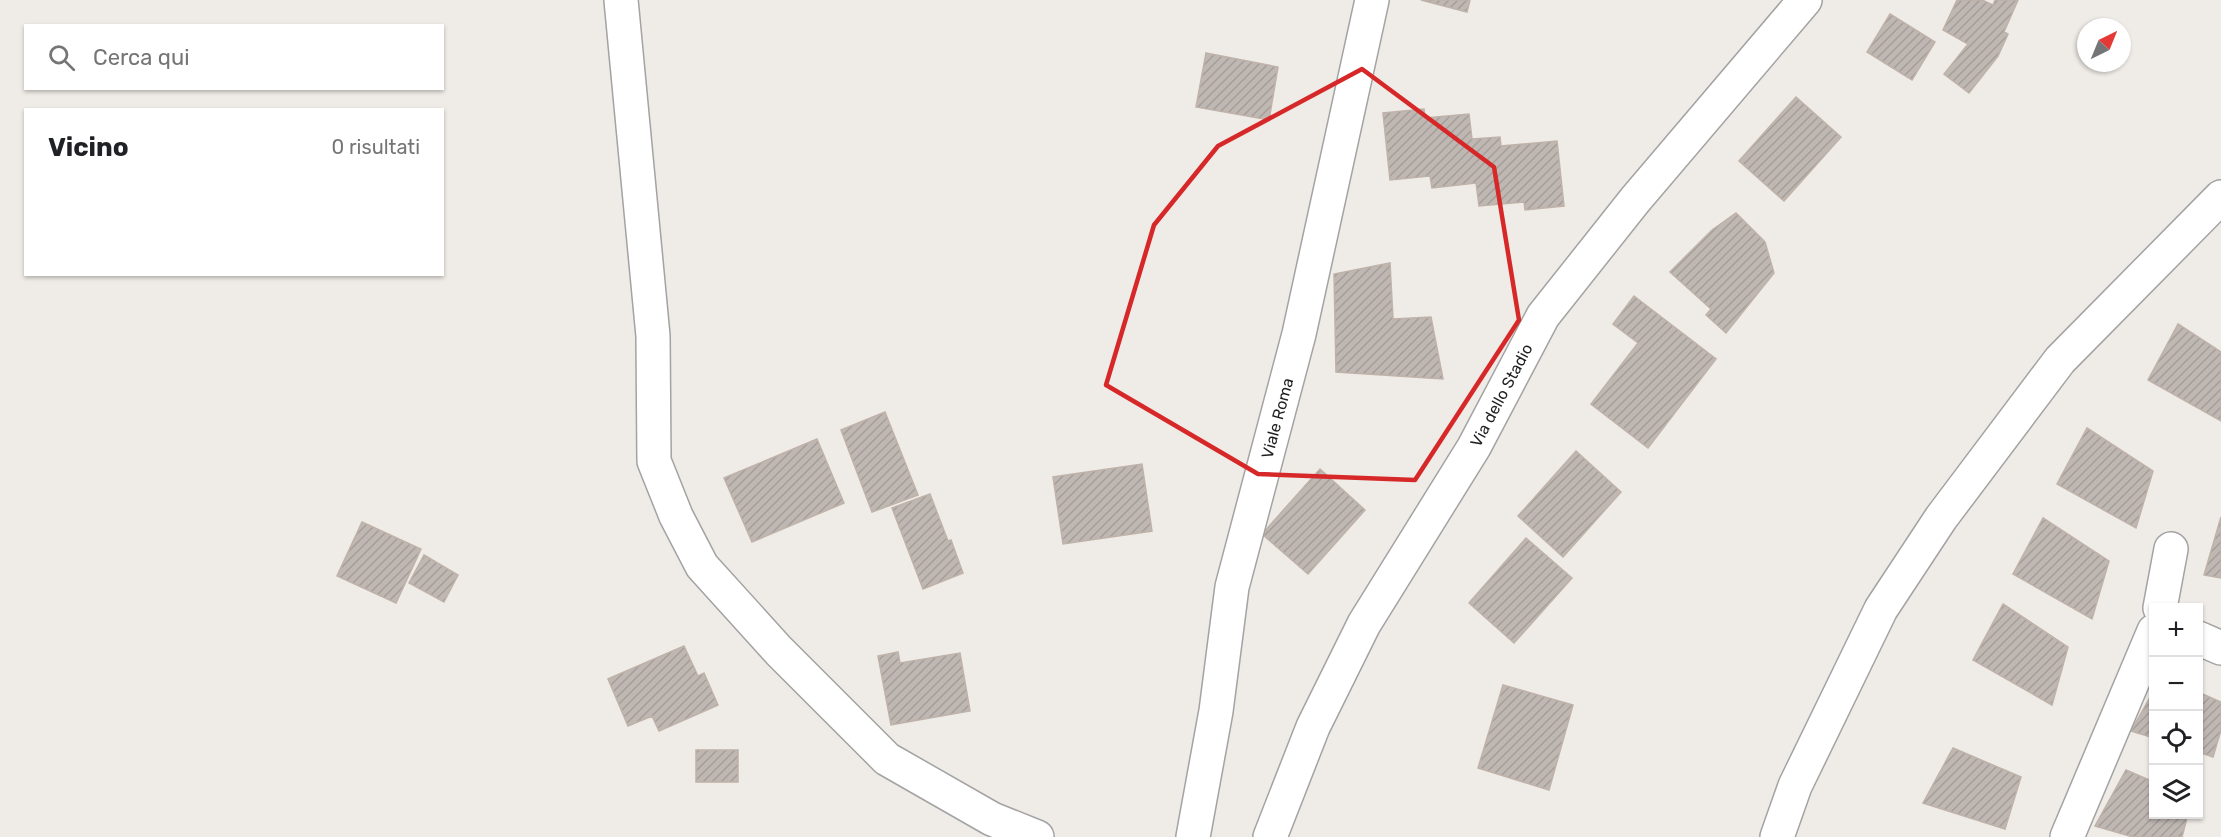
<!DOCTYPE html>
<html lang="it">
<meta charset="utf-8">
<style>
body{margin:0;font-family:Rubik,sans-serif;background:#f6f6f6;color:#202124}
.controls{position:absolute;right:18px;bottom:18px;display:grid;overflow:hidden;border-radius:0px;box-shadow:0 2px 4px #0004}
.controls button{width:54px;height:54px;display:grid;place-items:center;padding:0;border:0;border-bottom:2px solid #e0e0e0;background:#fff;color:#202124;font:30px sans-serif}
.compass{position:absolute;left:2077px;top:18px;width:54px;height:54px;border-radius:50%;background:#fff;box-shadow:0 2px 4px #0004;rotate:43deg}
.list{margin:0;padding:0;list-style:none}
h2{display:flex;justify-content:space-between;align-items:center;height:78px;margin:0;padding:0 24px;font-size:26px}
h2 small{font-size:20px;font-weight:400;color:#757577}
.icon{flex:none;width:33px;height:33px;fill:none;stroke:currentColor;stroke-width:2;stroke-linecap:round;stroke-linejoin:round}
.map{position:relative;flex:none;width:2221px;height:837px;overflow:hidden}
.search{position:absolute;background:#fff;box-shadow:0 2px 4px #0004;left:24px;top:24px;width:420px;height:66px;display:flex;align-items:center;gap:15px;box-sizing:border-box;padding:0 21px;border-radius:0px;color:#757577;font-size:22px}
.panel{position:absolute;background:#fff;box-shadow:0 2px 4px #0004;left:24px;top:108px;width:420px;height:168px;border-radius:0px}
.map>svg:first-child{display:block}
.building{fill:url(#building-hatch);stroke:#bfb2a9;stroke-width:1.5}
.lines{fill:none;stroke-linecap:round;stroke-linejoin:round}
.minor-casing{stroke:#a3a3a3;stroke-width:36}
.tertiary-casing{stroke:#a3a3a3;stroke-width:36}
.minor{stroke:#fff;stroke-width:33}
.tertiary{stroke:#fff;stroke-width:33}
.marked{fill:none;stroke:#d62828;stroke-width:4.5;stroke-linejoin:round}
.labels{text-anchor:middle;stroke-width:4.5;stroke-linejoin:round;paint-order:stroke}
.street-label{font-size:16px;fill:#1f1f1f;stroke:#fff}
</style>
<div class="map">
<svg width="2221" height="837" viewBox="0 0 2221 837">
<defs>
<pattern id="building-hatch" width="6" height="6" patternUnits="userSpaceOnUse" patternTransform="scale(1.5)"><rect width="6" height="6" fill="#bfb7b2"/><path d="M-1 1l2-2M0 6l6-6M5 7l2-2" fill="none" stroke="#a49d99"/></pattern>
</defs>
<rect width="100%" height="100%" fill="#efebe6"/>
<!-- building -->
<path class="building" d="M1421 0H1470L1467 12Z
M1957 0H1982L1993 5 1995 0H2018L2004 32 2008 34 1998 56 1969 93 1944 74 1968 44 1943 30Z
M1890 14 1935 42 1912 80 1867 52Z
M1206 53 1278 67 1269 120 1196 107Z
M1796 97 1841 137 1784 201 1739 161Z
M1424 109 1425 118 1469 114 1472 139 1500 137 1501 146 1557 141 1564 206 1525 210 1524 202 1479 206 1476 183 1432 188 1430 176 1390 180 1383 113Z
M1736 213 1765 242 1774 273 1726 333 1706 315 1711 309 1670 272 1712 230Z
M1390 263 1393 319 1431 317 1443 379 1336 372 1334 274Z
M1634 296 1716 359 1648 448 1591 404 1638 343 1613 324Z
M2178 324 2221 352V421L2148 380Z
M885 412 918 495 872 512 841 430Z
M2087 428 2153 471 2136 528 2057 484Z
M817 439 844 503 752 542 724 478Z
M1576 451 1621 492 1563 557 1518 516Z
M1142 464 1152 531 1063 544 1053 477Z
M1320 469 1365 510 1308 574 1262 534Z
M930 494 948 541 951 540 963 573 923 589 892 508Z
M2221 517V578L2204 575Z
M2043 518 2109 561 2092 619 2013 574Z
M362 522 421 549 396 603 337 576Z
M1526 538 1572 578 1514 643 1469 603Z
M424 555 458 575 444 602 409 583Z
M2003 604 2068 647 2052 705 1973 660Z
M684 646 698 676 704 673 718 705 659 731 652 716 628 726 608 679Z
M898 652 900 663 960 653 970 711 891 725 878 656Z
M1503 685 1573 705 1549 790 1478 768Z
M2154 690V738L2131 731Z
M2198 692 2221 702V730L2213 757 2198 752Z
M1953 748 2021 777 2005 829 1923 803Z
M696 750H738V782H696Z
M2126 770 2154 782V814H2188L2182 837H2133L2095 826Z"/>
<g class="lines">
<defs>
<path id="minor" d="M621 0 653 336 654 461 676 516 702 566 779 651 887 759 992 819 1037 837
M2160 608 2171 549
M2198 638 2221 648
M1193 837 1216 711 1232 587 1299 334 1372 0
M1777 837 1795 786 1881 609 1941 518 2060 360 2221 197
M2067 837 2154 631"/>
<path id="tertiary" d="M1270 837 1313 727 1364 624 1474 447 1543 316 1635 200 1805 0"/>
</defs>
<!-- minor casing -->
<use href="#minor" class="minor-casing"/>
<!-- tertiary casing -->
<use href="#tertiary" class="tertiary-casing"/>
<!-- minor -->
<use href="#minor" class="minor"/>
<!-- tertiary -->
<use href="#tertiary" class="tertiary"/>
</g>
<!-- marked area -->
<path class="marked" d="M1362 69 1494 167 1519 320 1415 480 1258 474 1106 385 1154 225 1218 146Z"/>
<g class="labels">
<!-- street labels -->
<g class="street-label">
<text transform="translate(1501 395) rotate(-62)" y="6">Via dello Stadio</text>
<text transform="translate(1277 418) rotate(-75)" y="6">Viale Roma</text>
</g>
</g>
</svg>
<div class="controls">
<button>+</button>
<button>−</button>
<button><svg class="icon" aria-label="locate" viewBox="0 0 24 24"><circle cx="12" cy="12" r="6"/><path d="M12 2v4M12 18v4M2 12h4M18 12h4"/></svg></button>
<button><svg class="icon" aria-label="layers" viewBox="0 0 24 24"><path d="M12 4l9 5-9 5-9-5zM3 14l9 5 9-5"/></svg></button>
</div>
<svg class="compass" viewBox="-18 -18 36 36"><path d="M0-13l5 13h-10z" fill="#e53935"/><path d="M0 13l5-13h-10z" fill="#757577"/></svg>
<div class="search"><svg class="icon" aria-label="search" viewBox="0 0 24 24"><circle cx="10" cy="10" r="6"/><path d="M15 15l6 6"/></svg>Cerca qui</div>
<section class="panel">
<h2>Vicino<small>0 risultati</small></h2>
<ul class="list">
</ul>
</section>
</div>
